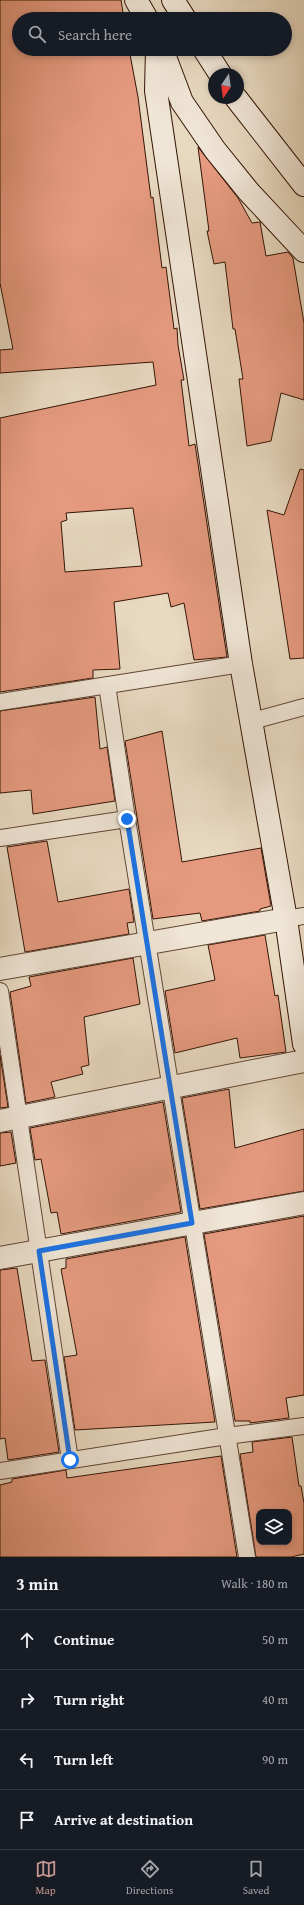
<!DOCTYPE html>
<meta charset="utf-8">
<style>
body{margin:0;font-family:"Gentium Book Plus",serif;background:#242831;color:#f1f3f6}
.controls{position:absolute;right:12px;bottom:12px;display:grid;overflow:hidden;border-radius:8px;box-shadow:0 2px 6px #0003}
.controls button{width:36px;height:36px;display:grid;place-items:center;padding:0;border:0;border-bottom:1px solid #363941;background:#171b24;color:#f1f3f6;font:20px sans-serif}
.compass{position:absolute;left:208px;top:68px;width:36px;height:36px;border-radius:50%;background:#171b24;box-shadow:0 2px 6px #0003;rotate:193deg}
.stop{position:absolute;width:12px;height:12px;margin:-9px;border:3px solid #1a73e8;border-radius:50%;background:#fff}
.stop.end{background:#1a73e8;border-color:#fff;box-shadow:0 1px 4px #0008}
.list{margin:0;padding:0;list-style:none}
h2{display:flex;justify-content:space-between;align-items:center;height:52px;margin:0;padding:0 16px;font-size:17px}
h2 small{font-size:13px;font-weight:400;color:#9ea1a6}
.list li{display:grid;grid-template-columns:26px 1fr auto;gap:12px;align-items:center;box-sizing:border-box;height:60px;padding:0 16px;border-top:1px solid #363941}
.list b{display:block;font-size:15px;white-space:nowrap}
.list em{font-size:13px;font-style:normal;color:#9ea1a6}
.icon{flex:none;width:22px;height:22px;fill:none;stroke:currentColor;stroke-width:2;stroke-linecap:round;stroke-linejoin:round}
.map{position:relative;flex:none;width:304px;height:1557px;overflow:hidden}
.search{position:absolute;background:#171b24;box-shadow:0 2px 6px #0003;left:12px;right:12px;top:12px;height:44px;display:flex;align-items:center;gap:10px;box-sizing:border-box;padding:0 14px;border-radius:22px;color:#9ea1a6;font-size:15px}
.sheet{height:292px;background:#171b24}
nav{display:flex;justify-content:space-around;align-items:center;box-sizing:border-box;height:56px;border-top:1px solid #363941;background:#171b24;font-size:11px;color:#9ea1a6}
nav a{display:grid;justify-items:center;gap:2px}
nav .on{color:#c59692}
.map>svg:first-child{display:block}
.building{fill:#e59a7f;stroke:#341405;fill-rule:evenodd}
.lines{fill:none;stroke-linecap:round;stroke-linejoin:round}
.lane-casing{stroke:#614534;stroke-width:18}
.street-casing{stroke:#614534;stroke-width:24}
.secondary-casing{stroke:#341405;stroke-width:24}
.lane{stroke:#f0e6d7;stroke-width:16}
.street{stroke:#f0e6d7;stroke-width:22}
.secondary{stroke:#f0e6d7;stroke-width:22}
.route{stroke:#1a73e8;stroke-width:5}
</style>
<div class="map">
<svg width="304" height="1557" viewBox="0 0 304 1557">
<rect width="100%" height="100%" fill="#e8d9c1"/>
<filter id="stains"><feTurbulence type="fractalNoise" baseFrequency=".005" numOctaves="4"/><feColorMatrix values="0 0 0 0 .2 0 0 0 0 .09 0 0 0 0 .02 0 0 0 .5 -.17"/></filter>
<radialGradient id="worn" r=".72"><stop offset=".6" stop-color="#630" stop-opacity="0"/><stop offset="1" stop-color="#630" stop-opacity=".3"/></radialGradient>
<!-- building -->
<path class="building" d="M0 0H121L124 19H19V49H129L138 97 151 198 153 197 162 268 166 267 174 329 177 328 178 345 184 380H181L189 446 195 444 227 657 194 660 184 603 171 607 168 593 114 602 120 669 93 670V678L0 692V418L156 385 153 362 0 373V350L13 349 0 283ZM133 508 142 566 65 572 61 522 67 520 66 513Z
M198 147 238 198 252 223 260 222 266 256 288 252 293 258 304 323V400L281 393 271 441 247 446 239 379H243L235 329H233L225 262 214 264 207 231H209Z
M300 469 304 470V658L290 659 267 510 284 515Z
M95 697 100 749 107 747 115 801 33 814 31 790 0 793V711Z
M162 731 182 862 261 848 271 906 260 909V911L202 921 200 913 153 919 125 741Z
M47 841 58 902 129 889 134 922 127 923 129 934 25 952 7 847Z
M265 935 275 996 278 995 286 1052 240 1058 237 1038 175 1053 165 991 215 980 208 945Z
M133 958 140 1004 84 1017 89 1065 81 1067 83 1074 51 1082 55 1097 26 1103 10 992 31 986 29 977Z
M0 1055 8 1107 0 1108Z
M229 1089 235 1148 304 1129V1191L200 1209 182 1098Z
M163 1102 181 1212 61 1234 57 1212 51 1213 41 1159 35 1160 30 1128Z
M11 1132 16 1163 0 1166V1133Z
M304 1216V1395L286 1398 289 1418 250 1423V1421H235L204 1234Z
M185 1237 215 1422 75 1430 64 1357 77 1355 61 1269 66 1268V1259Z
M17 1268 32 1361 45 1360 59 1452 8 1460 5 1438 0 1439V1270Z
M292 1437 299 1486H301L304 1503V1554L291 1557H256L240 1454 253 1452 252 1442ZM259 1512H289V1542H259Z
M221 1456 237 1557H0V1485L12 1482V1479L66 1470 67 1478Z"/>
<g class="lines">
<defs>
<path id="lane" d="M107 685 127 819 247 1557
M0 702 241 664
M252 721 304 707
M0 838 127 819
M286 919 304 916
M0 991 70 1460
M0 1471 227 1436 304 1426"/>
<path id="street" d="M0 969 286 919
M0 1121 304 1061
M0 1258 304 1203"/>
<path id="secondary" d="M136 0 147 19
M173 0 185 19
M157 49 156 91 241 664 286 919 304 1044
M162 49 182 102 215 150 249 192 304 251
M204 49 220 74
M236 98 304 185"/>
</defs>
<!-- lane casing -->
<use href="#lane" class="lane-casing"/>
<!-- street casing -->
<use href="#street" class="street-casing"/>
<!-- secondary casing -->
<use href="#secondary" class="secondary-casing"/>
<!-- lane -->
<use href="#lane" class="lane"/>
<!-- street -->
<use href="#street" class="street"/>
<!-- secondary -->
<use href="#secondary" class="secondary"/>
</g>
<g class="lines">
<!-- route -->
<path class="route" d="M70 1460 39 1251 192 1223 127 819"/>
</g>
<rect width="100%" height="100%" filter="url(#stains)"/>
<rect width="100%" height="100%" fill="url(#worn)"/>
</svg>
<div class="controls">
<button><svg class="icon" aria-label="layers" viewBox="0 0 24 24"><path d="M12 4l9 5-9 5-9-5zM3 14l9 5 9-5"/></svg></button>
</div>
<svg class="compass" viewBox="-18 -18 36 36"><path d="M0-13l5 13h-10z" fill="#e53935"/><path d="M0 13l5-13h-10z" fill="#9ea1a6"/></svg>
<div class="stop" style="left:70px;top:1460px"></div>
<div class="stop end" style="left:127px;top:819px"></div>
<div class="search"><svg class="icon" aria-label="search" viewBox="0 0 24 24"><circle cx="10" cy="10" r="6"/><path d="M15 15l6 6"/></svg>Search here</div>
</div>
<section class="sheet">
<h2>3 min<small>Walk · 180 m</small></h2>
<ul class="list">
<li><svg class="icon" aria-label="ahead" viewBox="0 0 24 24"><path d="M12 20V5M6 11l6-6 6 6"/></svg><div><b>Continue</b></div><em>50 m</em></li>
<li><svg class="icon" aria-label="right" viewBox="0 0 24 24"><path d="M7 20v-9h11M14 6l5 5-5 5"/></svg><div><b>Turn right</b></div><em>40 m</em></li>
<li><svg class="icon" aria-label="left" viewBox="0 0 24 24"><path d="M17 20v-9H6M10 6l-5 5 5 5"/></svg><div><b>Turn left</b></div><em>90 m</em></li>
<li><svg class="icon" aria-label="arrive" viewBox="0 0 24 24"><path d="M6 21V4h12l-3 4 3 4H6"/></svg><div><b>Arrive at destination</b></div></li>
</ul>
</section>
<nav>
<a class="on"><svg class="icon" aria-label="map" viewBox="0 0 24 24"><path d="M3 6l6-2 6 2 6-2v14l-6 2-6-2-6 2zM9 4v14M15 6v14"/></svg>Map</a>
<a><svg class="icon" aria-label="directions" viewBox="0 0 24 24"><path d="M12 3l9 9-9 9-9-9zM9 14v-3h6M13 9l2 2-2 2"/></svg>Directions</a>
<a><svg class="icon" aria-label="saved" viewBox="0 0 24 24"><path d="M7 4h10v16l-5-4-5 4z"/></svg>Saved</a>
</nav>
